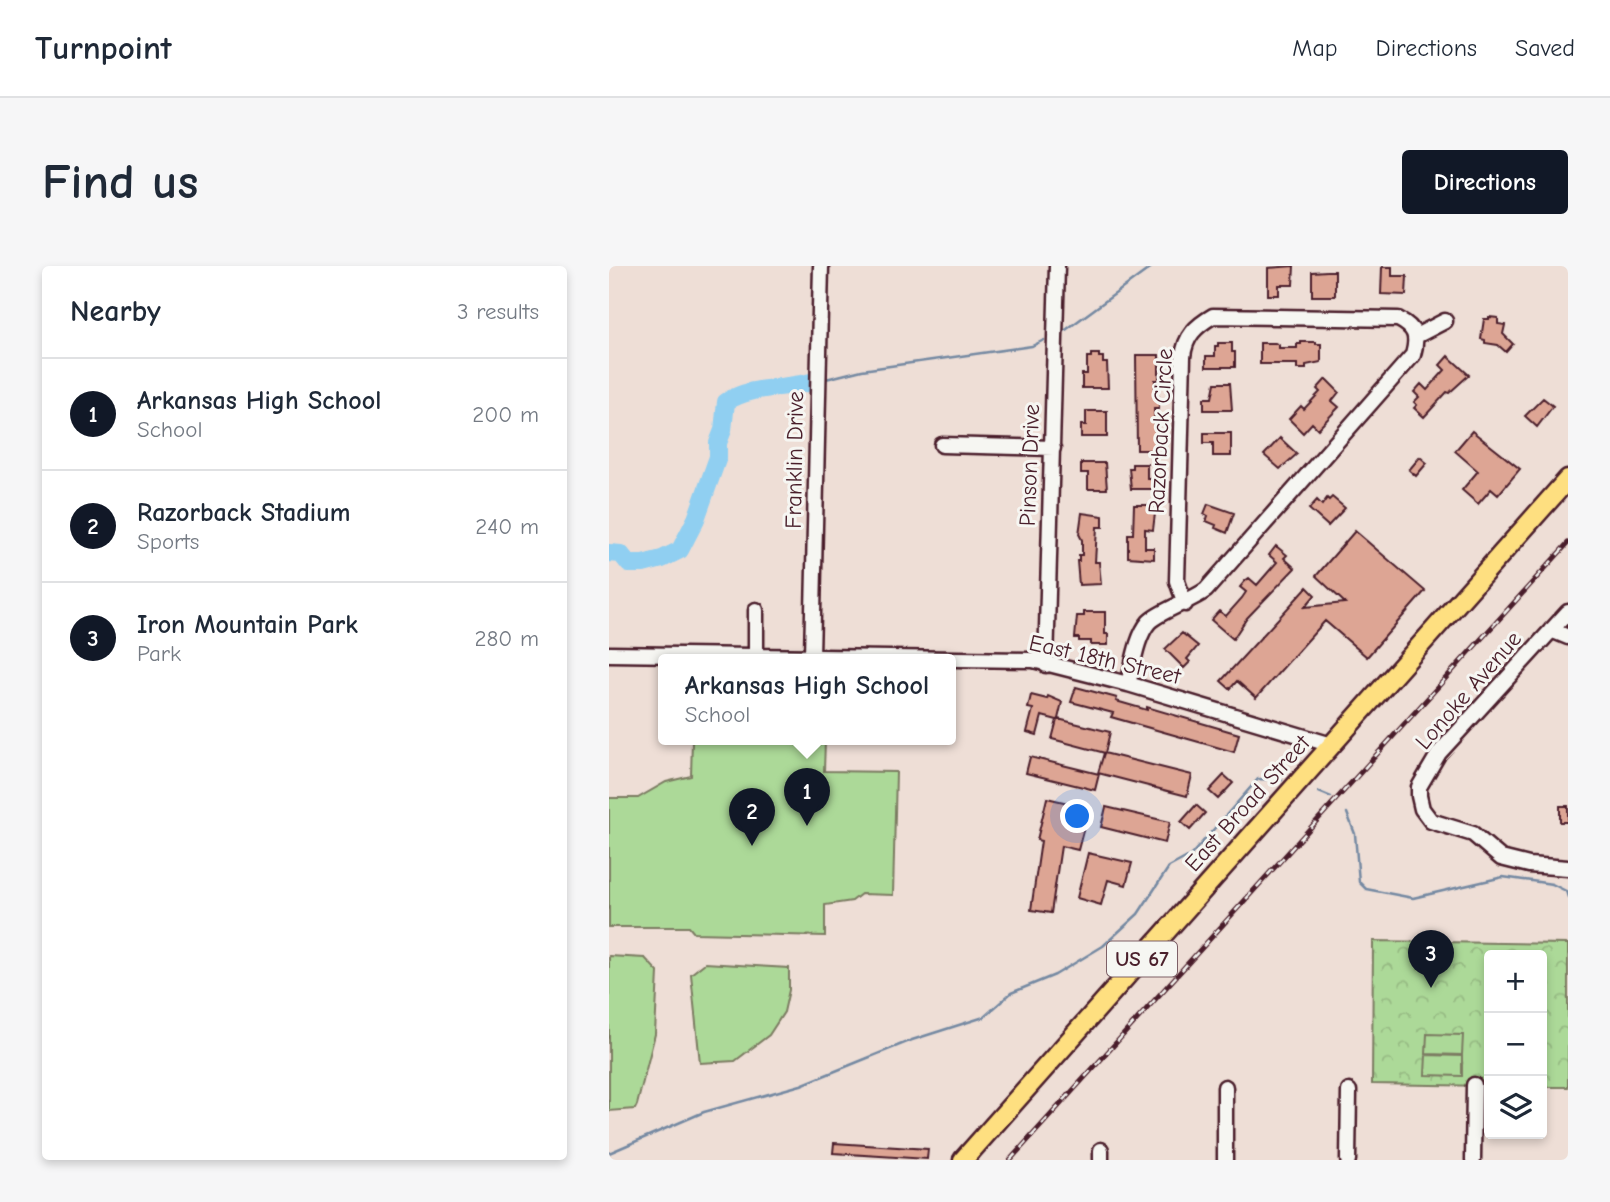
<!DOCTYPE html>
<meta charset="utf-8">
<style>
body{margin:0;font-family:"Comic Neue",sans-serif;background:#f6f6f7;color:#1f2937}
.controls{position:absolute;right:21px;bottom:21px;display:grid;overflow:hidden;border-radius:7px;box-shadow:0 4px 10px #0003}
.controls button{width:63px;height:63px;display:grid;place-items:center;padding:0;border:0;border-bottom:2px solid #e0e1e3;background:#fff;color:#1f2937;font:35px sans-serif}
.you{position:absolute;left:469px;top:551px;width:24px;height:24px;margin:-18px;border:5px solid #fff;border-radius:50%;background:#1a73e8;box-shadow:0 0 0 10px #1a73e833}
.badge{display:grid;place-items:center;width:46px;height:46px;border-radius:50%;background:#111827;color:#fff;font-size:23px;font-weight:700}
.pin{position:absolute;translate:-50% -58px;filter:drop-shadow(0 2px 4px #0008)}
.pin::after{content:'';position:absolute;top:37px;width:24px;height:21px;background:inherit;clip-path:polygon(0 0,100% 0,50% 100%)}
.popup{position:absolute;left:49px;top:388px;width:298px;height:91px;box-sizing:border-box;display:grid;place-content:center;border-radius:7px;background:#fff;filter:drop-shadow(0 2px 5px #0005);font-size:23px;white-space:nowrap;color:#747a83}
.popup b{font-size:26px;color:#1f2937}
.popup::after{content:'';position:absolute;left:50%;top:100%;margin-left:-14px;border:14px solid transparent;border-top-color:#fff}
.list{margin:0;padding:0;list-style:none}
h2{display:flex;justify-content:space-between;align-items:center;height:91px;margin:0;padding:0 28px;font-size:30px}
h2 small{font-size:23px;font-weight:400;color:#747a83}
.list li{display:grid;grid-template-columns:46px 1fr auto;gap:21px;align-items:center;box-sizing:border-box;height:112px;padding:0 28px;border-top:2px solid #e0e1e3}
.list b{display:block;font-size:26px;white-space:nowrap}
.list p{margin:0;font-size:23px;white-space:nowrap;color:#747a83}
.list em{font-size:23px;font-style:normal;color:#747a83}
.icon{flex:none;width:38px;height:38px;fill:none;stroke:currentColor;stroke-width:2;stroke-linecap:round;stroke-linejoin:round}
.map{position:relative;flex:none;width:959px;height:894px;overflow:hidden;border-radius:7px}
header{display:flex;align-items:center;gap:42px;box-sizing:border-box;height:98px;padding:0 35px;background:#fff;border-bottom:2px solid #e0e1e3}
header strong{font-size:33px}
nav{display:flex;gap:38px;margin-inline-start:auto;font-size:24px}
.intro{display:flex;align-items:center;justify-content:space-between;box-sizing:border-box;height:168px;padding:0 42px}
h1{margin:0;font-size:49px}
.button{padding:18px 32px;border-radius:7px;background:#111827;color:#fff;font-size:24px;font-weight:700}
main{display:flex;gap:42px;padding:0 42px}
aside{flex:1;background:#fff;border-radius:7px;box-shadow:0 4px 10px #0003}
.map>svg:first-child{display:block}
.park{fill:url(#park-crowns);stroke:#7b7c62;stroke-width:2}
.garden{fill:#acd998;stroke:#7b7c62;stroke-width:2}
.lines{fill:none;stroke-linecap:round;stroke-linejoin:round}
.stream{stroke:#7489a2;stroke-width:2.5}
.river{stroke:#90cff1;stroke-width:18}
.building{fill:#dda594;stroke:#4a1f2b;stroke-width:2}
.minor-casing{stroke:#4a1f2b;stroke-width:19}
.major-casing{stroke:#4a1f2b;stroke-width:23}
.minor{stroke:#f6f6f2;stroke-width:14}
.major{stroke:#fedf80;stroke-width:18}
.rail-casing{stroke:#4a1f2b;stroke-width:5}
.rail{stroke:#f6f6f2;stroke-width:2.5;stroke-dasharray:8;stroke-linecap:butt}
.labels{text-anchor:middle;stroke-width:6;stroke-linejoin:round;paint-order:stroke}
.shield{fill:#f6f6f2;stroke:#7e6067;stroke-width:2}
.shield-label{font-size:21px;font-weight:bold;fill:#4a1f2b}
.street-label{font-size:23px;fill:#4a1f2b;stroke:#f6f6f2}
</style>
<header>
<strong>Turnpoint</strong>
<nav><a>Map</a><a>Directions</a><a>Saved</a></nav>
</header>
<div class="intro"><h1>Find us</h1><a class="button">Directions</a></div>
<main>
<aside>
<h2>Nearby<small>3 results</small></h2>
<ul class="list">
<li><span class="badge">1</span><div><b>Arkansas High School</b><p>School</p></div><em>200 m</em></li>
<li><span class="badge">2</span><div><b>Razorback Stadium</b><p>Sports</p></div><em>240 m</em></li>
<li><span class="badge">3</span><div><b>Iron Mountain Park</b><p>Park</p></div><em>280 m</em></li>
</ul>
</aside>
<div class="map">
<svg width="959" height="894" viewBox="0 0 959 894">
<defs>
<pattern id="park-crowns" width="20" height="18" patternUnits="userSpaceOnUse" patternTransform="scale(1.75)"><rect width="20" height="18" fill="#acd998"/><path d="M2 6a3 3 0 1 1 6 0M12 15a3 3 0 1 1 6 0" fill="none" stroke="#96ba83"/></pattern>
</defs>
<rect width="100%" height="100%" fill="#eeded6"/>
<filter id="ink" filterUnits="userSpaceOnUse"><feTurbulence type="fractalNoise" baseFrequency=".0143" numOctaves="2"/><feDisplacementMap in="SourceGraphic" scale="14" xChannelSelector="R" yChannelSelector="G"/><feConvolveMatrix kernelMatrix="1 2 1 2 8 2 1 2 1" color-interpolation-filters="sRGB"/></filter>
<g filter="url(#ink)">
<!-- park -->
<path class="park" d="M764 675 959 678V821H933V689H880V820L763 818Z"/>
<!-- garden -->
<path class="garden" d="M83 474H216L215 505 287 506 284 629 252 628 243 635 216 639V670L85 667 80 661H0V532H29L57 516 82 510Z
M0 690 36 692 49 706 46 768 28 839 26 843 0 845Z
M96 697 180 702V724L175 746 160 769 126 795 91 797 82 708Z
M818 768 854 769 853 789 817 788Z
M817 789 853 790V810L816 809Z"/>
<g class="lines">
<!-- stream -->
<path class="stream" d="M454 66 544 0
M217 113 253 104 423 80 435 74
M710 526 722 531
M738 547 746 568 750 616 757 623 804 632 894 611 943 618 957 625 959 631
M0 887 95 846 192 819 303 774 375 751 402 727 446 709 494 680 529 648 560 601 582 589 649 513 673 514"/>
<!-- river -->
<path class="river" d="M0 287 12 288 20 298H34L53 293 71 284 87 253 109 191V177L114 164 117 136C141 120 174 123 202 116"/>
</g>
<!-- building -->
<path class="building" d="M685 0 684 19H670V29H659V2Z
M773 1H783V10H798L797 29 772 28Z
M718 5H726V30H703V6Z
M880 51 889 52V58L896 59 894 68 904 78 897 86 889 79 876 77V74L872 73 875 53H880Z
M692 76H707V78H712V96L697 99V103H688V98H651V77H666L670 79V82H688V78H692Z
M609 77H623V86H626V101H597V90H606V80H609Z
M482 88H490V91H494V97H498L499 122H473V108H478V91H482Z
M527 89H550V114H546V131H550V143H545L547 184H528Z
M839 90 860 109 840 127 838 126 815 151 805 142 808 139 805 136 810 131 805 126 812 118 818 124 836 104 831 99Z
M717 113 730 126 723 135 730 141 709 163 703 157 694 167 680 153 692 140 695 143 711 126 708 123Z
M606 117H621L623 144H595V132H603Z
M934 132 944 140 928 161 916 150Z
M477 145H498V171H472V159H477Z
M863 165 911 203 889 229 882 223 869 238 853 224 869 205 846 185Z
M595 167H622V190H604V177H595Z
M671 172 688 188 671 203 655 189Z
M811 191 818 197 807 210 800 204Z
M472 197H496L498 223H479V207H472Z
M523 198H538V213H547V223H522L520 202H523Z
M723 231 736 242 719 260 700 243 708 234 713 239 718 232 720 234Z
M599 238 625 247 618 267 606 262 607 259 597 255 599 250 595 248Z
M525 239H547L544 264 536 263V282H545V293L519 291V268H524Z
M473 247 494 250V261H488L487 279 486 296H490L492 318 470 319 468 295H470V289H473V274L470 268Z
M746 265 816 325 758 391 716 355 647 432 628 415 621 423 612 415 698 321 706 329 696 341 736 337 707 310Z
M667 280 678 289 675 292 686 302 638 352 624 373 602 354 610 345 617 350 633 332 637 326 631 321 636 315 640 312 648 319 668 296 660 289Z
M475 346H496V368H499V379H482V375H470V372H466L468 350H475Z
M573 367 589 380 578 393 581 396 575 402 556 383Z
M467 421 508 432 507 435 538 444V441L630 468 625 486 502 451 504 447 462 436Z
M422 429 438 433 439 430 453 436 449 453 501 466 496 487 443 473 448 454 433 450 428 469 418 466 424 443 419 442Z
M495 487 583 509 578 530 489 507Z
M421 491 490 508 486 524 417 507Z
M615 509 624 517 609 533 600 525Z
M438 532 480 542 469 584 452 580 442 647 422 644 432 575 428 574Z
M587 539 596 547 581 564 572 556Z
M951 540H959V556H951Z
M497 541 561 556 556 577 492 561Z
M479 587 523 597 517 619 499 614 492 639 468 632Z
M225 877 319 883 318 893 224 887Z"/>
<g class="lines">
<defs>
<path id="minor" d="M807 70 836 55
M333 179 444 182
M147 344V389
M959 346 830 487 810 521V530L813 543 822 555 864 568 892 592 920 599 959 602
M942 364 959 371
M0 388 424 394 519 418 723 479
M203 390 212 0
M437 399 448 0
M519 418C524 400 527 371 540 356 551 345 582 335 597 324L804 89C809 71 807 62 789 53L604 50C587 60 576 70 574 91L568 315 576 338
M492 894V884
M616 894V821
M739 894 740 825
M864 894 865 819"/>
<path id="major" d="M354 894 959 213"/>
</defs>
<!-- minor casing -->
<use href="#minor" class="minor-casing"/>
<!-- major casing -->
<use href="#major" class="major-casing"/>
<!-- minor -->
<use href="#minor" class="minor"/>
<!-- major -->
<use href="#major" class="major"/>
<defs>
<path id="rail" d="M401 894 959 277"/>
</defs>
<!-- rail casing -->
<use href="#rail" class="rail-casing"/>
<!-- rail -->
<use href="#rail" class="rail"/>
</g>
</g>
<g class="labels">
<!-- shield labels -->
<rect class="shield" x="498" y="675.5" width="70" height="35" rx="5"/>
<g class="shield-label">
<text x="533" y="700">US 67</text>
</g>
<!-- street labels -->
<g class="street-label">
<text transform="translate(551 165) rotate(-87)" y="8">Razorback Circle</text>
<text transform="translate(185 194) rotate(-89)" y="8">Franklin Drive</text>
<text transform="translate(420 199) rotate(-88)" y="8">Pinson Drive</text>
<text transform="translate(496 393) rotate(13)" y="8">East 18th Street</text>
<text transform="translate(859 424) rotate(-49)" y="8">Lonoke Avenue</text>
<text transform="translate(638 537) rotate(-48)" y="8">East Broad Street</text>
</g>
</g>
</svg>
<div class="controls">
<button>+</button>
<button>−</button>
<button><svg class="icon" aria-label="layers" viewBox="0 0 24 24"><path d="M12 4l9 5-9 5-9-5zM3 14l9 5 9-5"/></svg></button>
</div>
<div class="you"></div>
<div class="pin badge" style="left:198px;top:560px">1</div>
<div class="popup"><b>Arkansas High School</b>School</div>
<div class="pin badge" style="left:143px;top:580px">2</div>
<div class="pin badge" style="left:822px;top:722px">3</div>
</div>
</main>
